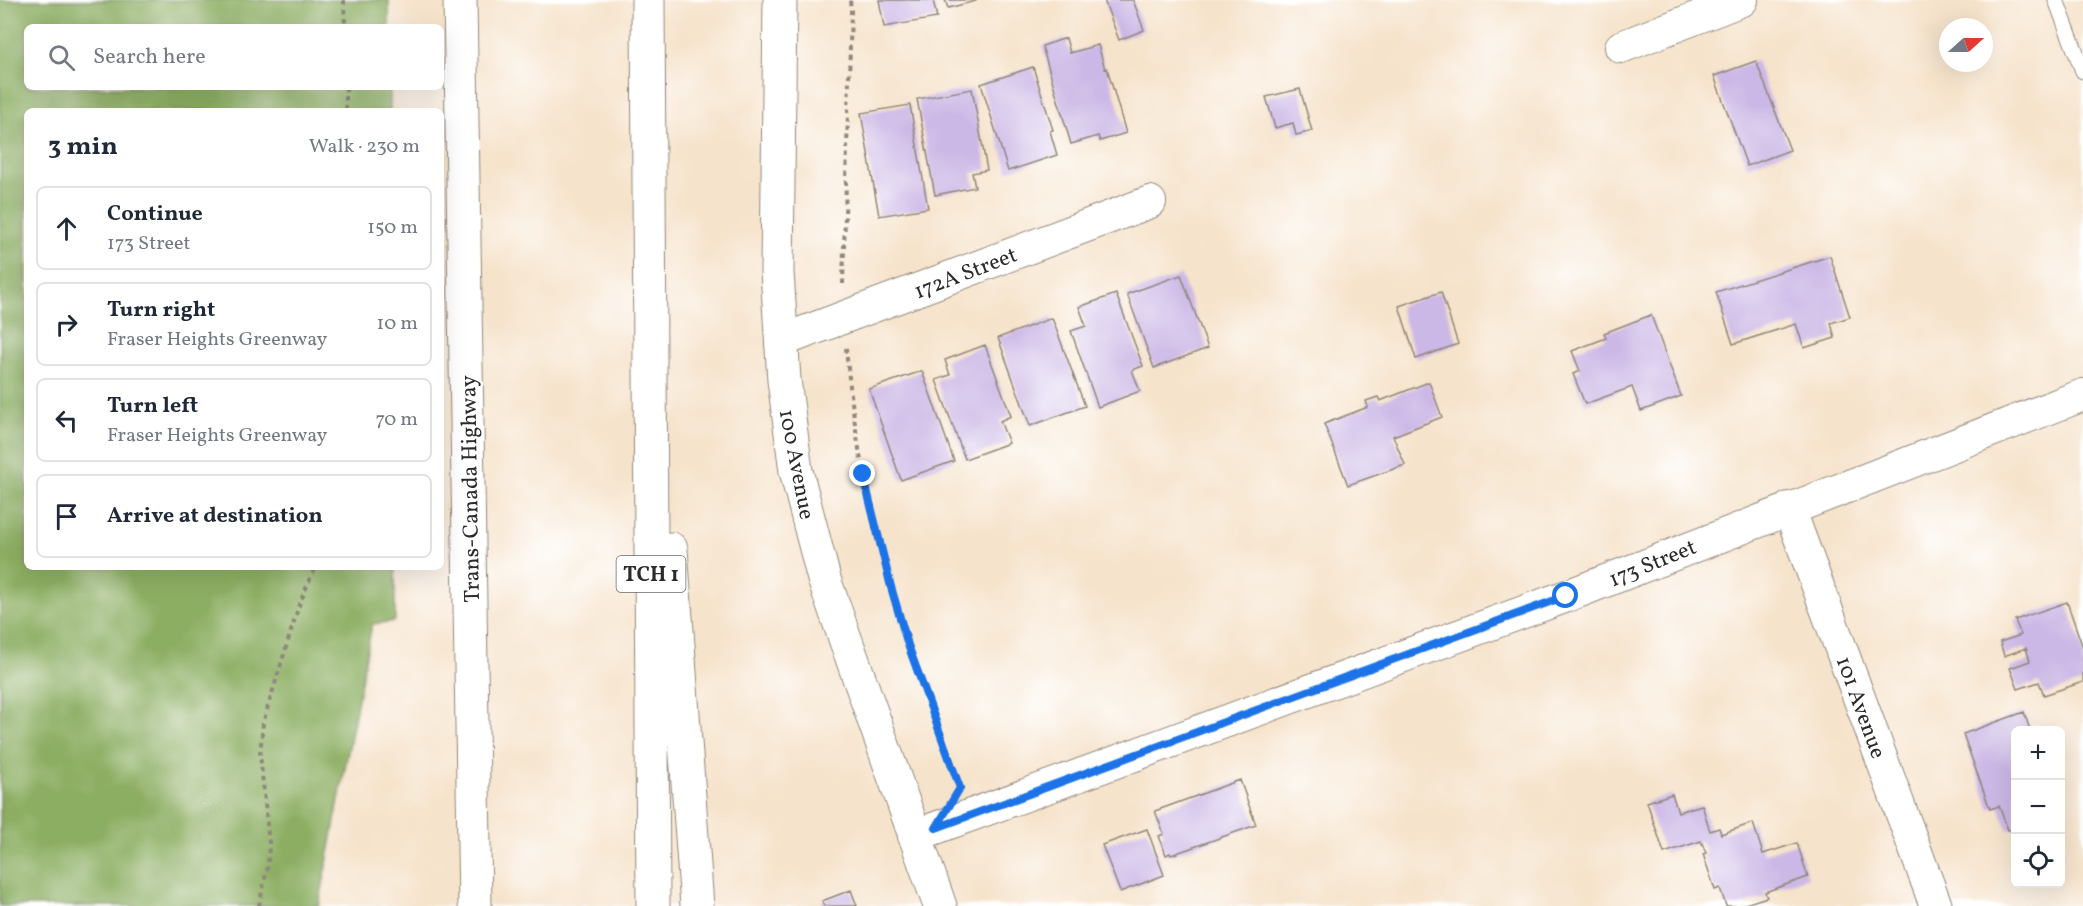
<!DOCTYPE html>
<meta charset="utf-8">
<style>
body{margin:0;font-family:Vollkorn,serif;background:#f6f6f7;color:#1f2937}
.controls{position:absolute;right:18px;bottom:18px;display:grid;overflow:hidden;border-radius:9px;box-shadow:0 6px 24px #0002}
.controls button{width:54px;height:54px;display:grid;place-items:center;padding:0;border:0;border-bottom:2px solid #e0e1e3;background:#fff;color:#1f2937;font:30px sans-serif}
.compass{position:absolute;left:1939px;top:18px;width:54px;height:54px;border-radius:50%;background:#fff;box-shadow:0 6px 24px #0002;rotate:69deg}
.stop{position:absolute;width:18px;height:18px;margin:-14px;border:4px solid #1a73e8;border-radius:50%;background:#fff}
.stop.end{background:#1a73e8;border-color:#fff;box-shadow:0 2px 6px #0008}
.list{margin:0;padding:0;list-style:none}
h2{display:flex;justify-content:space-between;align-items:center;height:78px;margin:0;padding:0 24px;font-size:26px}
h2 small{font-size:20px;font-weight:400;color:#747a83}
.list li{display:grid;grid-template-columns:39px 1fr auto;gap:18px;align-items:center;box-sizing:border-box;height:84px;margin:0 12px 12px;padding:0 12px;border:2px solid #e0e1e3;border-radius:9px}
.list b{display:block;font-size:22px;white-space:nowrap}
.list p{margin:0;font-size:20px;white-space:nowrap;color:#747a83}
.list em{font-size:20px;font-style:normal;color:#747a83}
.icon{flex:none;width:33px;height:33px;fill:none;stroke:currentColor;stroke-width:2;stroke-linecap:round;stroke-linejoin:round}
.map{position:relative;flex:none;width:2083px;height:906px;overflow:hidden}
.search{position:absolute;background:#fff;box-shadow:0 6px 24px #0002;left:24px;top:24px;width:420px;height:66px;display:flex;align-items:center;gap:15px;box-sizing:border-box;padding:0 21px;border-radius:9px;color:#747a83;font-size:22px}
.panel{position:absolute;background:#fff;box-shadow:0 6px 24px #0002;left:24px;top:108px;width:420px;height:462px;border-radius:9px}
.map>svg:first-child{display:block}
.forest{fill:#8cae62;stroke:#5c6c46;stroke-width:1.5}
.building{fill:#ccb8e6}
.lines{fill:none;stroke-linecap:round;stroke-linejoin:round}
.lane-casing{stroke:#90877b;stroke-width:17}
.street-casing{stroke:#90877b;stroke-width:34}
.secondary-casing{stroke:#90877b;stroke-width:35}
.highway-casing{stroke:#90877b;stroke-width:35}
.path{stroke:#90877b;stroke-width:4;stroke-dasharray:4.5 4.5;stroke-linecap:butt}
.lane{stroke:#fff;stroke-width:15}
.street{stroke:#fff;stroke-width:32}
.secondary{stroke:#fff;stroke-width:33}
.highway{stroke:#fff;stroke-width:33}
.route{stroke:#1a73e8;stroke-width:8}
.labels{text-anchor:middle;stroke-width:5;stroke-linejoin:round;paint-order:stroke}
.shield{fill:#fff;stroke:#6b6b6b;stroke-width:1.5}
.shield-label{font-size:21px;font-weight:bold;fill:#2b2b2b}
.street-label{font-size:22px;fill:#2b2b2b;stroke:#fff}
</style>
<div class="map">
<svg width="2083" height="906" viewBox="0 0 2083 906">
<rect width="100%" height="100%" fill="#fff"/>
<filter id="ink" filterUnits="userSpaceOnUse"><feTurbulence type="fractalNoise" baseFrequency=".0167" numOctaves="2"/><feDisplacementMap in="SourceGraphic" scale="12" xChannelSelector="R" yChannelSelector="G"/><feConvolveMatrix kernelMatrix="1 2 1 2 8 2 1 2 1" color-interpolation-filters="sRGB"/></filter>
<filter id="wash" filterUnits="userSpaceOnUse"><feTurbulence type="fractalNoise" baseFrequency=".008" numOctaves="4" result="noise"/><feDisplacementMap in="SourceGraphic" scale="24" xChannelSelector="R" yChannelSelector="G"/><feGaussianBlur stdDeviation="1.35" result="paint"/><feColorMatrix in="noise" values="0 0 0 0 0 0 0 0 0 0 0 0 0 0 0 0 0 1.4 0 .05"/><feComposite in="paint" operator="in"/></filter>
<g filter="url(#wash)">
<rect width="100%" height="100%" fill="#f6e3cb"/>
<!-- forest -->
<path class="forest" d="M0 0H389V27H27V87H390V111H27V567H395V621L372 624 319 906H0Z"/>
<g id="blocks">
<!-- building -->
<path class="building" d="M879 0H933L937 18 884 27Z
M945 0H976V1L948 8Z
M1104 0H1133L1144 30 1119 40Z
M1066 38 1070 53 1098 45 1105 69 1107 68 1126 133 1100 141 1098 136 1071 144 1042 46Z
M1756 61 1790 150 1747 166 1714 76Z
M1033 67 1053 130 1050 131 1057 155 1008 171 981 84Z
M972 89 987 170 972 173 975 187 935 195 917 99Z
M1300 89 1312 131 1296 135 1293 123 1275 128 1266 97Z
M910 105 928 208 879 216 861 113Z
M1830 256 1850 317 1831 323 1835 338 1804 348 1796 324 1733 344 1716 292Z
M1181 275 1208 348 1154 368 1127 294Z
M1441 292 1458 344 1416 359 1399 306Z
M1116 294 1143 366 1132 370 1140 391 1098 407 1071 331 1086 326 1079 307Z
M1651 315 1681 396 1641 411 1632 387 1585 404 1573 374 1580 371 1572 351 1606 338 1604 333Z
M1052 318 1085 406 1030 426 998 338Z
M985 345 1011 416 1000 421 1009 443 965 459 936 380 950 375 945 360Z
M922 371 954 461 901 480 869 389Z
M1429 382 1442 417 1393 436 1405 465 1348 485 1324 424 1368 407 1366 401 1378 397 1380 401Z
M2067 602 2083 648V682L2044 695 2039 682 2018 689 2010 668 2030 661 2026 648 2004 656 2000 642 2021 635 2015 620Z
M2024 712 2030 730H2016V828L2008 830 1999 806 1990 809 1963 734Z
M1240 780 1256 825 1171 855 1170 853 1166 855 1159 836 1164 834 1155 811Z
M1672 794 1678 812 1702 805 1710 831 1719 828 1721 834 1753 823 1763 854 1797 843 1808 877 1765 892 1767 897 1739 906H1726L1720 888 1715 890 1703 854 1706 853 1701 841 1664 853 1647 802Z
M1147 829 1164 875 1120 892 1102 845Z
M851 890 857 906H824L822 901Z"/>
</g>
</g>
<g filter="url(#ink)">
<use href="#blocks" fill-opacity="0" stroke="#90877b" stroke-width="1.5"/>
<g class="lines">
<defs>
<path id="lane" d="M2056 0 2083 71"/>
<path id="street" d="M1621 47 1742 0
M781 341 1150 202
M1789 508 1936 906
M914 836 1567 596 2083 395"/>
<path id="secondary" d="M780 0 777 272 784 380 796 471 824 579 940 906"/>
<path id="highway" d="M460 0 475 906
M648 0 653 906
M671 549 697 906"/>
</defs>
<!-- lane casing -->
<use href="#lane" class="lane-casing"/>
<!-- street casing -->
<use href="#street" class="street-casing"/>
<!-- secondary casing -->
<use href="#secondary" class="secondary-casing"/>
<!-- highway casing -->
<use href="#highway" class="highway-casing"/>
<!-- path -->
<path class="path" d="M344 0 345 27
M346 87V111
M843 284 851 11 850 0
M846 348C855 449 876 550 909 646 925 693 945 739 960 786
M259 906 268 865 269 843 260 754 263 723 299 605 315 567"/>
<!-- lane -->
<use href="#lane" class="lane"/>
<!-- street -->
<use href="#street" class="street"/>
<!-- secondary -->
<use href="#secondary" class="secondary"/>
<!-- highway -->
<use href="#highway" class="highway"/>
</g>
</g>
<g class="lines" filter="url(#ink)">
<!-- route -->
<path class="route" d="M863 474 891 587 908 645 960 788 936 828 1566 596"/>
</g>
<g class="labels">
<!-- shield labels -->
<rect class="shield" x="616.5" y="556" width="69" height="36" rx="4.5"/>
<g class="shield-label">
<text x="651" y="581">TCH 1</text>
</g>
<!-- street labels -->
<g class="street-label">
<text transform="translate(965 272) rotate(-21)" y="8">172A Street</text>
<text transform="translate(798 464) rotate(79)" y="8">100 Avenue</text>
<text transform="translate(469 489) rotate(-91)" y="8">Trans-Canada Highway</text>
<text transform="translate(1652 562) rotate(-22)" y="8">173 Street</text>
<text transform="translate(1862 707) rotate(70)" y="8">101 Avenue</text>
</g>
</g>
</svg>
<div class="controls">
<button>+</button>
<button>−</button>
<button><svg class="icon" aria-label="locate" viewBox="0 0 24 24"><circle cx="12" cy="12" r="6"/><path d="M12 2v4M12 18v4M2 12h4M18 12h4"/></svg></button>
</div>
<svg class="compass" viewBox="-18 -18 36 36"><path d="M0-13l5 13h-10z" fill="#e53935"/><path d="M0 13l5-13h-10z" fill="#747a83"/></svg>
<div class="stop" style="left:1566px;top:596px"></div>
<div class="stop end" style="left:863px;top:474px"></div>
<div class="search"><svg class="icon" aria-label="search" viewBox="0 0 24 24"><circle cx="10" cy="10" r="6"/><path d="M15 15l6 6"/></svg>Search here</div>
<section class="panel">
<h2>3 min<small>Walk · 230 m</small></h2>
<ul class="list">
<li><svg class="icon" aria-label="ahead" viewBox="0 0 24 24"><path d="M12 20V5M6 11l6-6 6 6"/></svg><div><b>Continue</b><p>173 Street</p></div><em>150 m</em></li>
<li><svg class="icon" aria-label="right" viewBox="0 0 24 24"><path d="M7 20v-9h11M14 6l5 5-5 5"/></svg><div><b>Turn right</b><p>Fraser Heights Greenway</p></div><em>10 m</em></li>
<li><svg class="icon" aria-label="left" viewBox="0 0 24 24"><path d="M17 20v-9H6M10 6l-5 5 5 5"/></svg><div><b>Turn left</b><p>Fraser Heights Greenway</p></div><em>70 m</em></li>
<li><svg class="icon" aria-label="arrive" viewBox="0 0 24 24"><path d="M6 21V4h12l-3 4 3 4H6"/></svg><div><b>Arrive at destination</b></div></li>
</ul>
</section>
</div>
